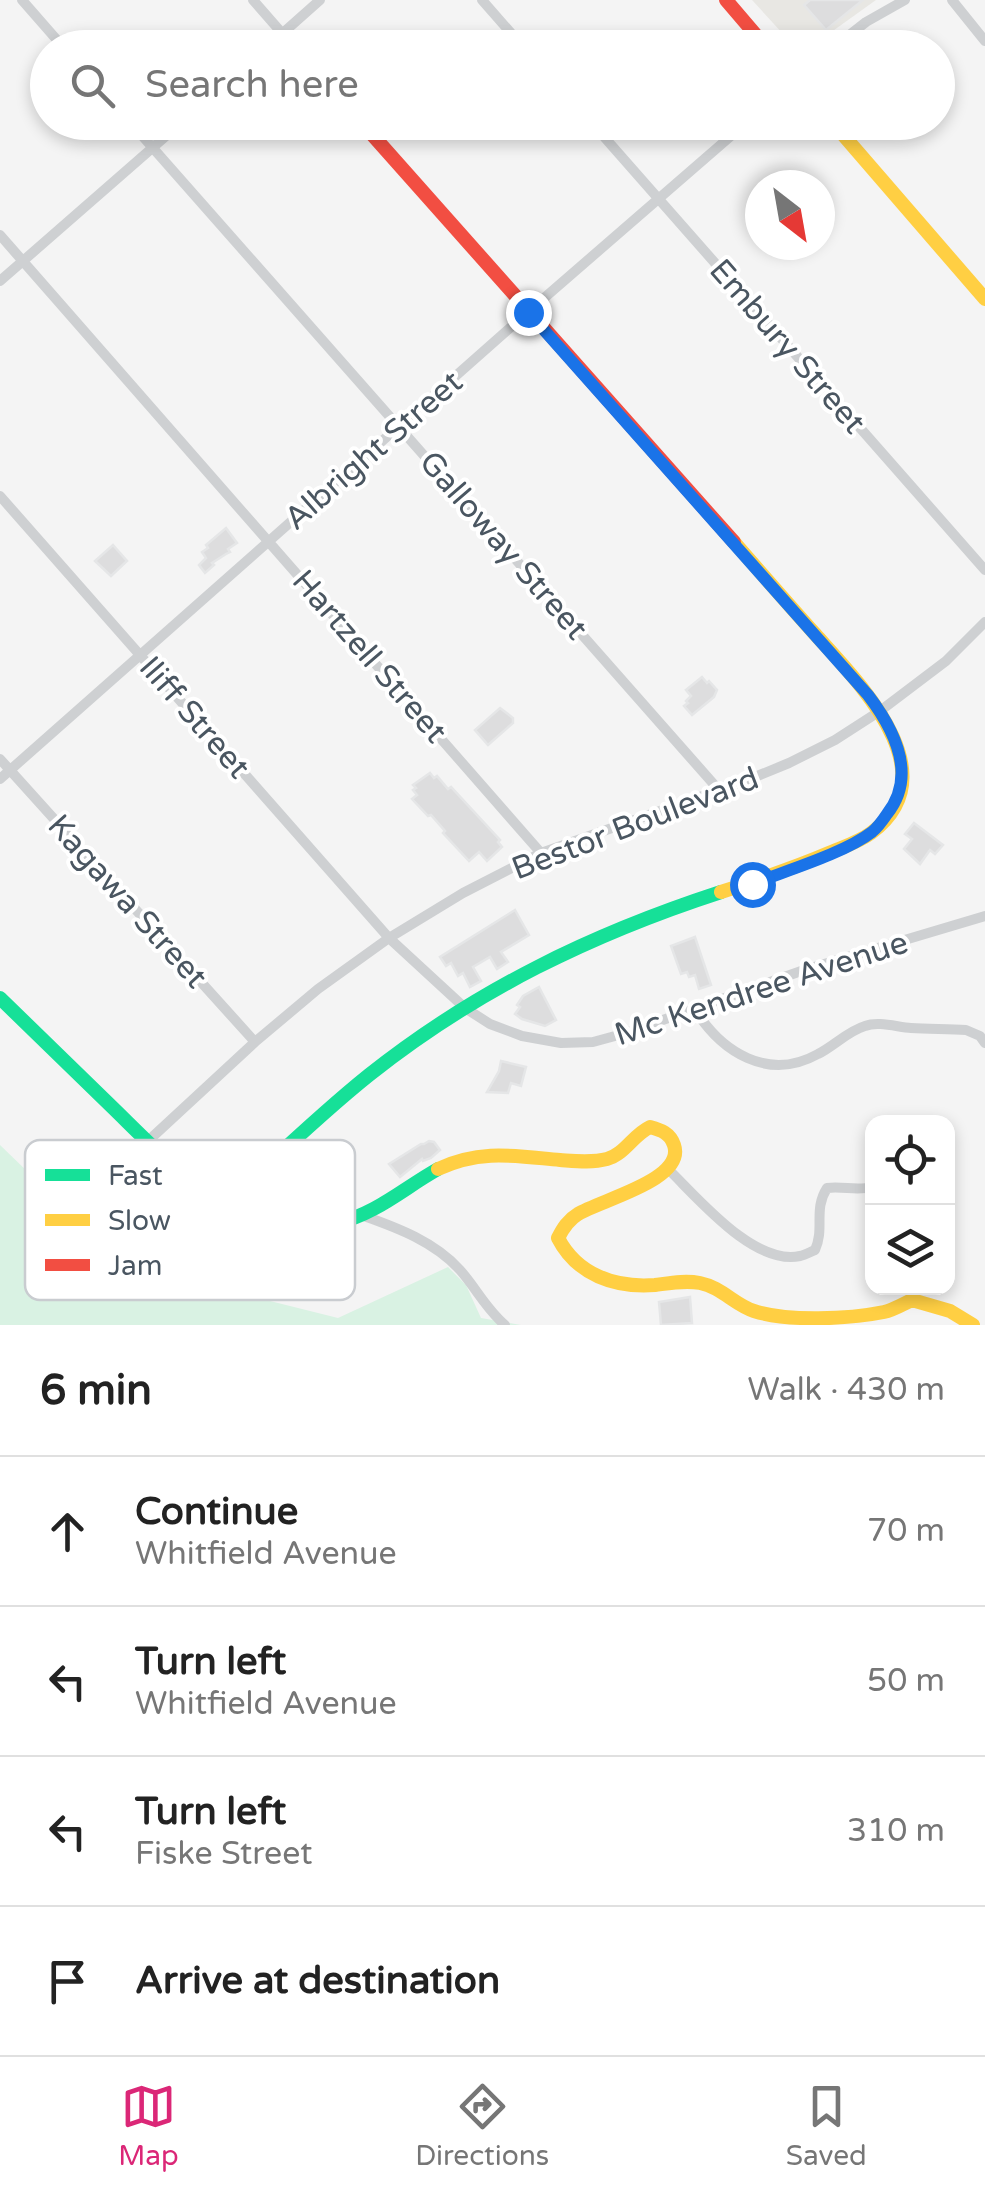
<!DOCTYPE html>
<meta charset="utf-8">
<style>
body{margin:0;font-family:"Varela Round",sans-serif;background:#f2f2f2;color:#222}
.controls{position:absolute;right:30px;bottom:30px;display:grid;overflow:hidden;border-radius:20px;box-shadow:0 5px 15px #0003}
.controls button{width:90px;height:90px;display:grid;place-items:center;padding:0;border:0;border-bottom:2px solid #e0e0e0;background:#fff;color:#222;font:50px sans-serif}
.compass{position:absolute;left:745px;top:170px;width:90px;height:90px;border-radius:50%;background:#fff;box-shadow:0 5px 15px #0003;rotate:149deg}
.stop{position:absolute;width:30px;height:30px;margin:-22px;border:8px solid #1a73e8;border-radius:50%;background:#fff}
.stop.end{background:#1a73e8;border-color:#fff;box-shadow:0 2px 10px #0008}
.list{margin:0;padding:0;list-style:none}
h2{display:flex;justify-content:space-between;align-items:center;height:130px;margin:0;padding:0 40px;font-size:42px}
h2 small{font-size:32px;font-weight:400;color:#767676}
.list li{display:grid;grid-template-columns:65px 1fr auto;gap:30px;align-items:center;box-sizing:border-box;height:150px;padding:0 40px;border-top:2px solid #e0e0e0}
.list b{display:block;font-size:38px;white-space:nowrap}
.list p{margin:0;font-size:32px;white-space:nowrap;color:#767676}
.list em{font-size:32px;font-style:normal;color:#767676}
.icon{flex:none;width:55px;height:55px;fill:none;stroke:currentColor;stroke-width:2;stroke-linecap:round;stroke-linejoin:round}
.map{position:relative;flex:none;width:985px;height:1325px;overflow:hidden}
.search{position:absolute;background:#fff;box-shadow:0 5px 15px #0003;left:30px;right:30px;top:30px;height:110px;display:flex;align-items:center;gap:25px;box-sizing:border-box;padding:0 35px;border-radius:55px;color:#767676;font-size:38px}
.sheet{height:730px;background:#fff}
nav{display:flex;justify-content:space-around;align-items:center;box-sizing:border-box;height:140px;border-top:2px solid #e0e0e0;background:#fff;font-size:28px;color:#767676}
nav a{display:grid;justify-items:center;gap:5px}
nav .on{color:#db2777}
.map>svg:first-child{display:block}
.commercial{fill:#e8e7e3}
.green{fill:#d9f2e3}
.building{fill:#ddddde;stroke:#e5e6e7;stroke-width:2.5}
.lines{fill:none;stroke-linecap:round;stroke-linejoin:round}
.street{stroke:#ced0d2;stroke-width:10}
.fast{stroke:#16e098;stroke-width:14}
.slow{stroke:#ffcf43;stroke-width:14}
.jam{stroke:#f24e42;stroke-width:14}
.route{stroke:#1a73e8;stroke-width:12}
.labels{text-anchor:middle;stroke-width:8;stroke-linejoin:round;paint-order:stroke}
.street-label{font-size:32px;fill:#4a5661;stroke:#fff}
.key{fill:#fff;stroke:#c9ccd0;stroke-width:2.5}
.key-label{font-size:28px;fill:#4a5661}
</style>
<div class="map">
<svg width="985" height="1325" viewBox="0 0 985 1325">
<rect width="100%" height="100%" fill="#f4f4f4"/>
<!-- commercial -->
<path class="commercial" d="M752 0H876L809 48 795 47Z"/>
<!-- green -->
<path class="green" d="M0 1145 30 1174 141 1269 338 1318 448 1267 466 1285 481 1318 521 1325H0Z"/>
<!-- building -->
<path class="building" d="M810 0H863L826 30 804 5Z
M226 528 237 543 228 549 230 552 226 554 212 563 214 565 205 573 199 565 206 558 202 552 208 548 206 545Z
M113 545 127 561 111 576 95 561Z
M702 677 707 683 709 681 717 690 714 697 692 715 684 706 688 703 686 701 691 696 686 690Z
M500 708 513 718V723L488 745 475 730Z
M430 773 434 778 437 776 448 789 451 787 500 840 498 842 502 847 487 861 479 852 469 861 443 833 445 831 431 815 428 816 412 799 417 795 413 790 416 788 413 785Z
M914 823 943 845 935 854 930 850 920 864 904 849 912 839 905 834Z
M515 910 529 935 501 952 508 962 497 969 490 957 473 967 481 981 470 987 463 973 458 976 451 963 446 966 440 957Z
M695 937 711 985 699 989 695 975 689 977 687 972 681 974 671 946Z
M539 987 556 1020 545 1026 522 1019 515 1014 520 1007 517 1005 523 996Z
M501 1061 526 1067 521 1086 511 1083 508 1093 487 1092 499 1071Z
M429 1141 434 1142 440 1150 431 1158 423 1161 422 1159 400 1177 389 1164 421 1144H424Z
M690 1297 692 1323 661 1325 659 1302Z"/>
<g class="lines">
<!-- street -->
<path class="street" d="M22 0 64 48
M253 0 295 48
M482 0 524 48
M952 0 985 41
M266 48 320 0
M833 48 866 22 905 0
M130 122 718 789
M591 122 985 570
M0 235 541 853
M0 281 182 122
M0 496 389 938 465 1008 490 1024 522 1036 561 1043 593 1042 626 1033 804 970 985 916
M0 759 255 1042
M0 779 528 312 747 122
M694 1008C721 1052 768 1082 818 1054 834 1046 848 1031 865 1026 878 1021 897 1027 911 1028 930 1029 948 1029 966 1030L980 1036 985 1043
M148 1141 255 1042 318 989 389 938 463 893 541 853 745 781 789 763 835 740 880 711 946 661 985 622
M668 1169C698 1198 754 1266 800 1256 805 1255 810 1252 815 1250 825 1228 813 1210 827 1188 843 1186 857 1191 872 1187
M364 1216C398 1228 435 1242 460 1270 476 1288 486 1309 505 1325"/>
<!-- fast -->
<path class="fast" d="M0 998C37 1034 73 1069 110 1105 173 1166 240 1244 337 1223 376 1214 404 1188 438 1169
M226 1203C273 1160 319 1115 369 1075 476 990 592 934 721 892"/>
<!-- slow -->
<path class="slow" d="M832 122 985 299
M721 892C758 880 794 868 829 853 843 847 859 842 871 833 951 773 858 682 815 634 788 604 761 573 734 542
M438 1169C481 1149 515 1156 560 1160 575 1161 592 1163 607 1159 625 1154 633 1135 650 1127 661 1130 670 1133 674 1145 686 1180 600 1200 578 1214 568 1220 563 1228 558 1238 577 1275 615 1288 655 1285 670 1283 685 1280 700 1283 721 1287 735 1305 754 1311 788 1322 849 1319 884 1312 894 1310 903 1304 912 1300L950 1311 973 1325"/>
<!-- jam -->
<path class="jam" d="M726 0 767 48
M361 122 734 542"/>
</g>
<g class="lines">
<!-- route -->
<path class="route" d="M528 312 868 695C894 729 918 775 887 814 883 820 878 827 872 832 845 853 785 871 752 884"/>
</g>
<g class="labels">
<!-- street labels -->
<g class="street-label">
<text transform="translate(788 346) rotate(49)" y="11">Embury Street</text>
<text transform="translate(373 450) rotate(-41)" y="11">Albright Street</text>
<text transform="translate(504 545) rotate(49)" y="11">Galloway Street</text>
<text transform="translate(370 656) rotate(49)" y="11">Hartzell Street</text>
<text transform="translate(195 717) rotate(49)" y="11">Iliff Street</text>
<text transform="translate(635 823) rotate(-21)" y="11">Bestor Boulevard</text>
<text transform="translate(128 901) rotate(48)" y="11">Kagawa Street</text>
<text transform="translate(761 988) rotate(-18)" y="11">Mc Kendree Avenue</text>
</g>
</g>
<!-- legend -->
<rect x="25" y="1140" width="330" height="160" rx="15" class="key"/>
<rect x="45" y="1169" width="45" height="12" fill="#16e098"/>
<rect x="45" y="1214" width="45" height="12" fill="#ffcf43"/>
<rect x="45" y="1259" width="45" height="12" fill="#f24e42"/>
<g class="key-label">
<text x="108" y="1185">Fast</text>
<text x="108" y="1230">Slow</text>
<text x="108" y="1275">Jam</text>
</g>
</svg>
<div class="controls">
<button><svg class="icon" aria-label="locate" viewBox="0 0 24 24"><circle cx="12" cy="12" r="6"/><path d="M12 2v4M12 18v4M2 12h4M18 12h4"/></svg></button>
<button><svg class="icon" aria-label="layers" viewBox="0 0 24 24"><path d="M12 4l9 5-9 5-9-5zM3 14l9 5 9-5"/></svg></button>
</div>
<svg class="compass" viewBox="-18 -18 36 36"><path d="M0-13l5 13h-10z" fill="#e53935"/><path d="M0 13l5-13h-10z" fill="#767676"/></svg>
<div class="stop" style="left:752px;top:884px"></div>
<div class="stop end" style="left:528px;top:312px"></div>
<div class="search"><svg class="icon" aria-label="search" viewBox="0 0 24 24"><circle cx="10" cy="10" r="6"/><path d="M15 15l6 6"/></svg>Search here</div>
</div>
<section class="sheet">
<h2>6 min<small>Walk · 430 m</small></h2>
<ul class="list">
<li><svg class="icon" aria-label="ahead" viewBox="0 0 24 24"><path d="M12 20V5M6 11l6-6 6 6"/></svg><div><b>Continue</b><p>Whitfield Avenue</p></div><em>70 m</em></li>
<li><svg class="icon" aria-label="left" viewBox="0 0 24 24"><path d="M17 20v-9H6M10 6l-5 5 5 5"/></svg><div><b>Turn left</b><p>Whitfield Avenue</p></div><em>50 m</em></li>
<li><svg class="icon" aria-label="left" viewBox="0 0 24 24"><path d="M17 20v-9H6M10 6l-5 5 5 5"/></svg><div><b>Turn left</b><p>Fiske Street</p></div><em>310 m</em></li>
<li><svg class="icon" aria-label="arrive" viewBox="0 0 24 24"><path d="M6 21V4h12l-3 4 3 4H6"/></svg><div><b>Arrive at destination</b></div></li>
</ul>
</section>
<nav>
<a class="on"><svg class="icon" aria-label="map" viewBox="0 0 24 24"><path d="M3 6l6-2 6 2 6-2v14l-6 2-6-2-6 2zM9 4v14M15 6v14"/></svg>Map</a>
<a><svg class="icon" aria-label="directions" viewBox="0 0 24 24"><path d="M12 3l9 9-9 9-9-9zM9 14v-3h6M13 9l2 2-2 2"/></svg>Directions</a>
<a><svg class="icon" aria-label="saved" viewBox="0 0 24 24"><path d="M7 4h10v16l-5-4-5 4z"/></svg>Saved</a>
</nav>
